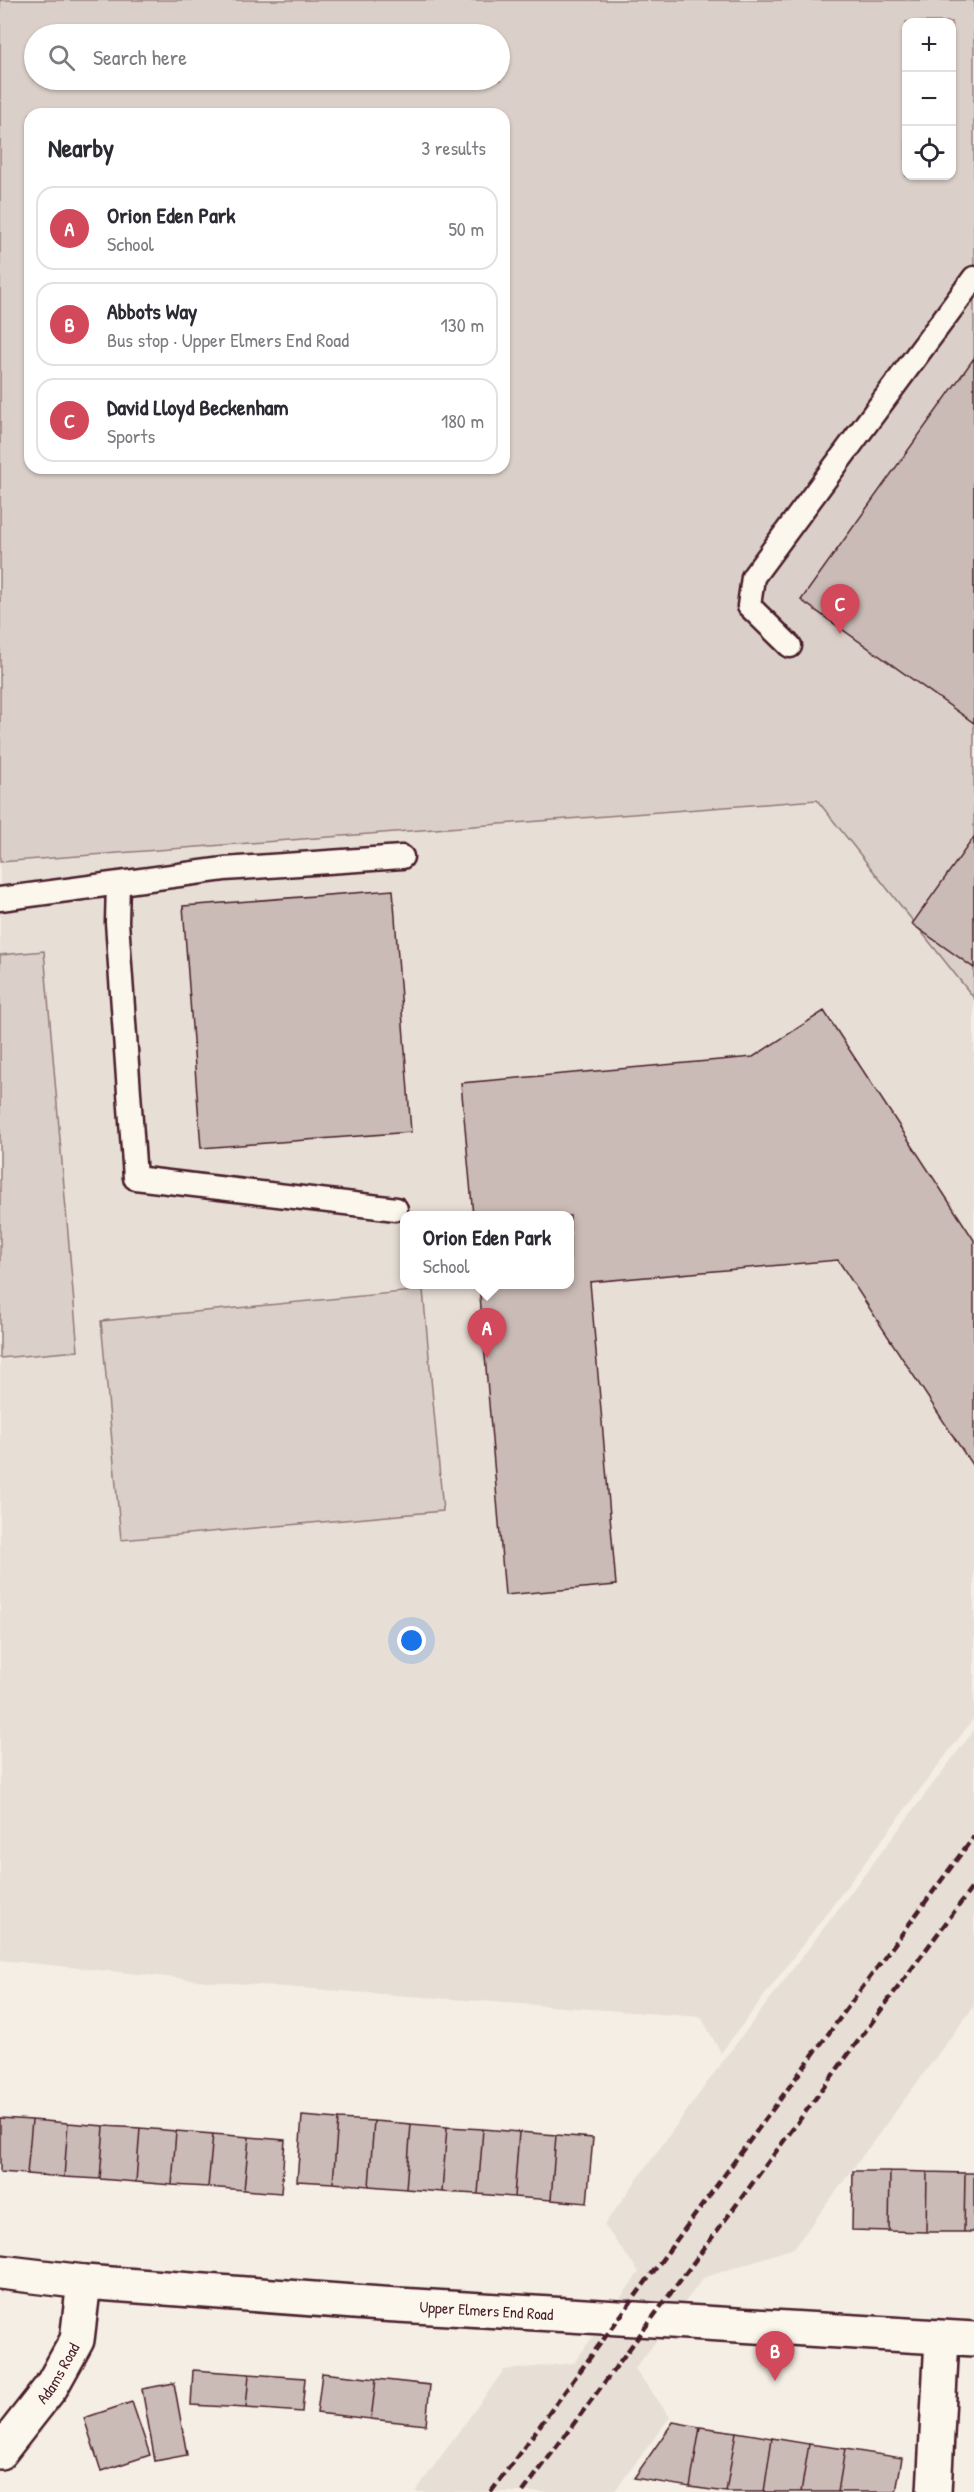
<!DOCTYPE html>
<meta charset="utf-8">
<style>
body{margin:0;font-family:"Patrick Hand",sans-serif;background:#f2f2f3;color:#2b2b33}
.controls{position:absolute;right:18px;top:18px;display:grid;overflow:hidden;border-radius:12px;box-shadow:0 2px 4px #0004}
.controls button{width:54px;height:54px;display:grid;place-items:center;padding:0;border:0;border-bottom:2px solid #e1e1e2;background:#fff;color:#2b2b33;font:30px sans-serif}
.you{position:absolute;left:412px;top:1641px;width:21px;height:21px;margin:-15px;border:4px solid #fff;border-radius:50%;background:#1a73e8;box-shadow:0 0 0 9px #1a73e833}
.badge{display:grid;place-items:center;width:39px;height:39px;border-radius:50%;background:#d1495b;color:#fff;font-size:20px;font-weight:700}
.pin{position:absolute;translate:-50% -50px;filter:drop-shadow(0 2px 3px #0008)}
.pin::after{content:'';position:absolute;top:32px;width:21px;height:18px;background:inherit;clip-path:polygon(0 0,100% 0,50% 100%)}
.popup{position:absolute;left:400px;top:1211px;width:174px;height:78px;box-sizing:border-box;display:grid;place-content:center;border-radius:12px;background:#fff;filter:drop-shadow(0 2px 4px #0005);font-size:20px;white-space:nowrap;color:#7c7c81}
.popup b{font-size:22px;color:#2b2b33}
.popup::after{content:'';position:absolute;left:50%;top:100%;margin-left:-12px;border:12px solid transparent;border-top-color:#fff}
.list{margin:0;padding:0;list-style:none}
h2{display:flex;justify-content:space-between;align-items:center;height:78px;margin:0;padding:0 24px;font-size:26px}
h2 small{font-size:20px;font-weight:400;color:#7c7c81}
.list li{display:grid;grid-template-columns:39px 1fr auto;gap:18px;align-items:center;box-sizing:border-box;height:84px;margin:0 12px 12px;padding:0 12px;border:2px solid #e1e1e2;border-radius:18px}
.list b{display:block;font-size:22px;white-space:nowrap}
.list p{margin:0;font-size:20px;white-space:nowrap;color:#7c7c81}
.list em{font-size:20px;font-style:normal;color:#7c7c81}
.icon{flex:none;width:33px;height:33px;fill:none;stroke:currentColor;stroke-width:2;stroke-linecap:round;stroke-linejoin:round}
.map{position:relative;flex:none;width:974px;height:2492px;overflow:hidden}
.search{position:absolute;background:#fff;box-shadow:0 2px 4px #0004;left:24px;top:24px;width:486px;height:66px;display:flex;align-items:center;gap:15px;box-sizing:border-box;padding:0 21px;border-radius:33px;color:#7c7c81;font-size:22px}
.panel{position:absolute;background:#fff;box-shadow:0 2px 4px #0004;left:24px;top:108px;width:486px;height:366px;border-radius:18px}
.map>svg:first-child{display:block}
.built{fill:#e7dfd6;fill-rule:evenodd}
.green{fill:#dbd0c9;stroke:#92787a;stroke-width:1.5;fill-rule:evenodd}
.building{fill:#cabbb6;stroke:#4a1f2b;stroke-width:1.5}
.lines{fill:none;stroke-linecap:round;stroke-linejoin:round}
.service-casing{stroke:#4a1f2b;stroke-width:27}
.minor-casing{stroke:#4a1f2b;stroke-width:38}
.primary-casing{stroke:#4a1f2b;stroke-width:38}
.service{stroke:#fbf7ec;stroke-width:22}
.minor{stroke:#fbf7ec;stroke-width:33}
.primary{stroke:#fbf7ec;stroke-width:33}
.rail{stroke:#4a1f2b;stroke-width:4.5;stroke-dasharray:9 4.5;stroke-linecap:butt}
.labels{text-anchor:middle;stroke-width:4.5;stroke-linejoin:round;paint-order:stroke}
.street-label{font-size:16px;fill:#4a1f2b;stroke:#fbf7ec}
</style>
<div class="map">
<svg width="974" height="2492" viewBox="0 0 974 2492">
<rect width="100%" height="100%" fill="#f4eee4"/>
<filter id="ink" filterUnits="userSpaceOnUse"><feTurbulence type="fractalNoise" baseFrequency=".0167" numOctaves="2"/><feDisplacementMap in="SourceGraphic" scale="12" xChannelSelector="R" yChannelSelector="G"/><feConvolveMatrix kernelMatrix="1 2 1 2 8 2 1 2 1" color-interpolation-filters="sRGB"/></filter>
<g filter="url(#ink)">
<!-- built -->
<path class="built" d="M817 800 974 998V1718L721 2053 701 2017 217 1982 0 1960V862ZM404 1216H570V1284H404Z
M974 1730V2006L794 2248 703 2278 635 2369 670 2417 614 2492H415L504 2370 574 2363 639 2272 604 2225 726 2057Z"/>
<!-- green -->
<path class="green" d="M0 0H974V998L817 800 0 862ZM906 22H952V176H906ZM34 34H500V80H34ZM30 114H504V468H30Z
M44 951 78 1351 0 1358V955Z
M423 1290 443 1511 121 1540 101 1321Z"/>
<!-- building -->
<path class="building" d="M974 358V723L801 600Z
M974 837V968L912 924Z
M393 890 411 1132 201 1148 183 906Z
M824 1011 974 1240V1468L838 1260 590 1282 616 1585 505 1595 479 1284H570V1216H473L461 1083 753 1057Z
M302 2116 338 2119 333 2183 297 2181Z
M0 2118 32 2120 27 2174 0 2172Z
M338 2119 374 2121 369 2186 333 2183Z
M32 2120 68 2123 64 2177 27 2174Z
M374 2121 411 2124 406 2189 369 2186Z
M68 2123 104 2126 100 2179 64 2177Z
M411 2124 447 2127 442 2192 406 2189Z
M104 2126 140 2128 136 2182 100 2179Z
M447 2127 483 2129 478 2194 442 2192Z
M140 2128 176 2131 172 2185 136 2182Z
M483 2129 519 2132 514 2197 478 2194Z
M176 2131 213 2134 208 2187 172 2185Z
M519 2132 556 2135 551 2200 514 2197Z
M213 2134 249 2137 244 2190 208 2187Z
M556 2135 593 2138 587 2203 551 2200Z
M249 2137 285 2140 281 2193 244 2190Z
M853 2171H890L889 2231 852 2230Z
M890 2171 927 2172 926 2232 889 2231Z
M927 2172 965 2173 964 2232H926Z
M965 2173H974V2232H964Z
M193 2370 249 2374 246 2408 191 2405Z
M322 2373 376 2379 371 2419 317 2413Z
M249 2374 305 2378 302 2412 246 2408Z
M376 2379 430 2385 426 2425 371 2419Z
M174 2383 187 2455 155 2461 142 2389Z
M132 2402 150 2455 101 2471 84 2418Z
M673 2422 700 2427 690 2487 634 2478Z
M700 2427 736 2432 726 2492 690 2487Z
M736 2432 772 2438 764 2492H726Z
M772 2438 809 2444 801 2492H764Z
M809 2444 845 2449 838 2492H801Z
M845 2449 902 2458 896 2492H838Z"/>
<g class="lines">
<defs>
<path id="service" d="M790 646 749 606 753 577 974 278
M118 883 117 922 135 1178 396 1209
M0 899 224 869 402 857"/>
<g id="minor">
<path id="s1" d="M0 2452 51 2387 77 2340 84 2282"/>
<path d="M934 2492 942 2338"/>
</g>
<g id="primary">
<path id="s2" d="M0 2272 84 2282 381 2304 974 2339"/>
</g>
</defs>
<!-- service casing -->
<use href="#service" class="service-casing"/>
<!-- minor casing -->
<use href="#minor" class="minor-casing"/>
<!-- primary casing -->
<use href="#primary" class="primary-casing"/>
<!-- service -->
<use href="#service" class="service"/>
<!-- minor -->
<use href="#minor" class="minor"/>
<!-- primary -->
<use href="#primary" class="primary"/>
<!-- rail -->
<path class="rail" d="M491 2492 974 1836
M523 2492 974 1885"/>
</g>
</g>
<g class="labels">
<!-- street labels -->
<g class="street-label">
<text dy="6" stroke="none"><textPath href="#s2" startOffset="488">Upper Elmers End Road</textPath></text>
<text dy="6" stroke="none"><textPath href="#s1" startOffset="98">Adams Road</textPath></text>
</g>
</g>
</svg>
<div class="controls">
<button>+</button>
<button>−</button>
<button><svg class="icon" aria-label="locate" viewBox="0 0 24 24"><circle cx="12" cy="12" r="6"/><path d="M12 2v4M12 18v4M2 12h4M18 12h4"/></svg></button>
</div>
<div class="you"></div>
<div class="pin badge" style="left:487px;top:1358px">A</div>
<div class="popup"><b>Orion Eden Park</b>School</div>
<div class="pin badge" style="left:775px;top:2381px">B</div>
<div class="pin badge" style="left:840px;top:634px">C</div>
<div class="search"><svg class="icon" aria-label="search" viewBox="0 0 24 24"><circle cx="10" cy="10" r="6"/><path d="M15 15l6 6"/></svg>Search here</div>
<section class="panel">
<h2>Nearby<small>3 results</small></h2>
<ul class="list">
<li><span class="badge">A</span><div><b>Orion Eden Park</b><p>School</p></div><em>50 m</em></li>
<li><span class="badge">B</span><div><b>Abbots Way</b><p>Bus stop · Upper Elmers End Road</p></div><em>130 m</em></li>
<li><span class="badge">C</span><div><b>David Lloyd Beckenham</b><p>Sports</p></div><em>180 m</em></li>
</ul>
</section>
</div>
